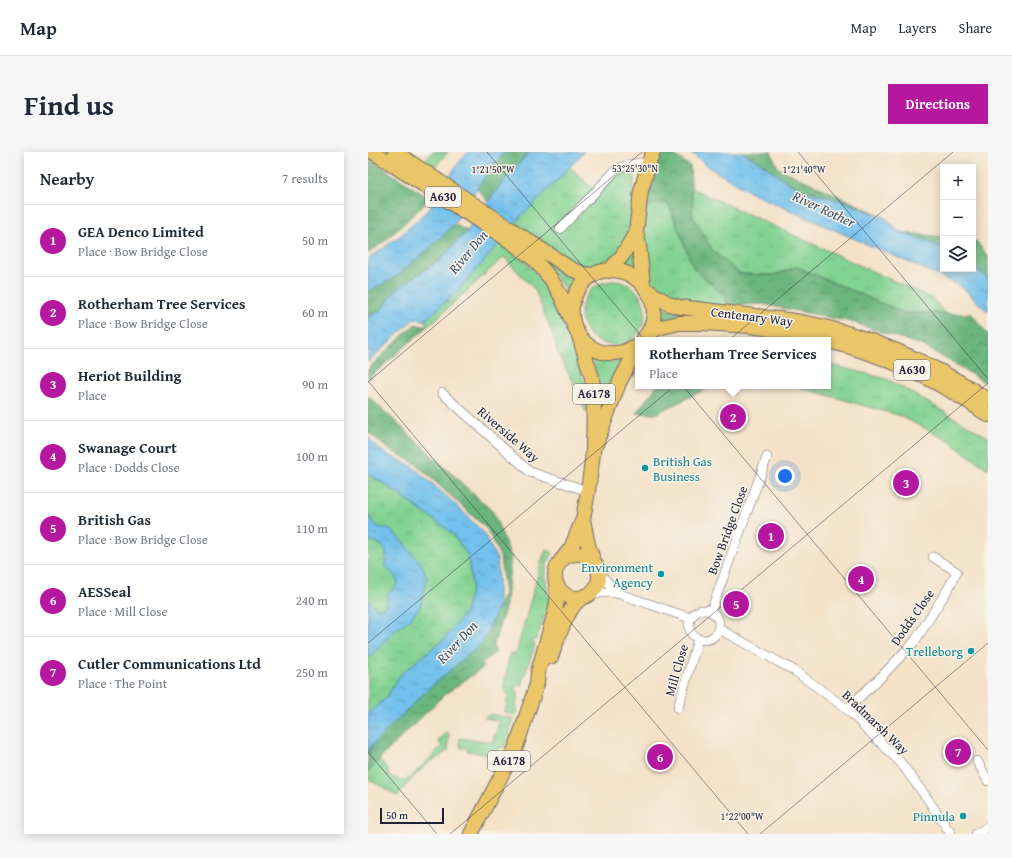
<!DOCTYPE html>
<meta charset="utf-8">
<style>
body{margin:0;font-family:"Gentium Book Plus",serif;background:#f6f6f7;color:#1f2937}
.controls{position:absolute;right:12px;top:12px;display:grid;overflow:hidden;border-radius:0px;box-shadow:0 2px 10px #0003}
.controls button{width:36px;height:36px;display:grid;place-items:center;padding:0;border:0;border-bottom:1px solid #e0e1e3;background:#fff;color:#1f2937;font:20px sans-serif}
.scale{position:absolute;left:12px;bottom:10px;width:64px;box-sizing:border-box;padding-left:4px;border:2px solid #22223b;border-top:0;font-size:11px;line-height:14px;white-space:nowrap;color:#22223b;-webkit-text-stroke:3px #f7f3e8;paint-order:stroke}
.you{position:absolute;left:417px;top:324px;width:14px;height:14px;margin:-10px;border:3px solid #fff;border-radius:50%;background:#1a73e8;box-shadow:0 0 0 6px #1a73e833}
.badge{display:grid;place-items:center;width:26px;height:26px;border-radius:50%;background:#b5179e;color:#fff;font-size:13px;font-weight:700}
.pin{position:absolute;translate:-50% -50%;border:2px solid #fff;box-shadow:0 1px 4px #0006}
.popup{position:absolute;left:267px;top:185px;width:196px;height:52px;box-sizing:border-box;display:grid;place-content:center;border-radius:0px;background:#fff;filter:drop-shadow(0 1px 3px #0005);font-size:13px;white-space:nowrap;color:#747a83}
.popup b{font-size:15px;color:#1f2937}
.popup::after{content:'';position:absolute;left:50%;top:100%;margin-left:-8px;border:8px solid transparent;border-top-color:#fff}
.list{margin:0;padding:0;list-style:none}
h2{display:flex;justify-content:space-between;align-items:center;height:52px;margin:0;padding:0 16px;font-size:17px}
h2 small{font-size:13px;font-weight:400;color:#747a83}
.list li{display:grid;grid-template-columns:26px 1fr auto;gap:12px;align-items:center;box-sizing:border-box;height:72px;padding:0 16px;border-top:1px solid #e0e1e3}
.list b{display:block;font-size:15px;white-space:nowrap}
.list p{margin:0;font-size:13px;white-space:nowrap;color:#747a83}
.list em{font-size:13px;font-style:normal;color:#747a83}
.icon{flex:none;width:22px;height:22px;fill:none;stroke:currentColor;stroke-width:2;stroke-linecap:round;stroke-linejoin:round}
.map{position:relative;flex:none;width:620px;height:682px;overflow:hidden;border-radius:0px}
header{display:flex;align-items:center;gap:24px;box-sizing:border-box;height:56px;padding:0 20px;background:#fff;border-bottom:1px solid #e0e1e3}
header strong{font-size:19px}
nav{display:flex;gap:22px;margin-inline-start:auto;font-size:14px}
.intro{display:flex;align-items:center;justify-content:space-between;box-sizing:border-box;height:96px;padding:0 24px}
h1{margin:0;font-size:28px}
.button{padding:10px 18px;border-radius:0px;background:#b5179e;color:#fff;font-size:14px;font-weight:700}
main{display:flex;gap:24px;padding:0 24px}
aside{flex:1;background:#fff;border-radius:0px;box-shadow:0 2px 10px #0003}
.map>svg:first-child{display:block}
.grass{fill:url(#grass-tufts);stroke:#527a67}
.forest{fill:url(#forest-crowns);stroke:#466c5c}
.park{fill:url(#park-crowns);stroke:#527a67}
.water{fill:url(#water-ripples);stroke:#4a7294}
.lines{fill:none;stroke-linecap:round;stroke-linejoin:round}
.minor-casing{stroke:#6c656c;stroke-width:10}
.primary-casing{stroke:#6c656c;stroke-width:16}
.minor{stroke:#fff;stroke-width:9}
.primary{stroke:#eac669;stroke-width:14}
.ticks{fill:none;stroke:#22223b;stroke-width:1;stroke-opacity:0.45}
.culture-dot{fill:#0f9aa8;stroke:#f7f3e8;stroke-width:1.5}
.labels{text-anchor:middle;stroke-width:3;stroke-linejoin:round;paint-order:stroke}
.shield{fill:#f7f3e8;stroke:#62616f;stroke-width:1}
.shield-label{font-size:12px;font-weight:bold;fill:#22223b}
.street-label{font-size:13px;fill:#22223b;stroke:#f7f3e8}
.culture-label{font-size:13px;fill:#0d838f;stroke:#f7f3e8;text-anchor:end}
.water-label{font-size:14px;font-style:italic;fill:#3a5270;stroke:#f7f3e8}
.ticks-label{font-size:10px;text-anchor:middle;fill:#22223b;stroke:#f7f3e8;stroke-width:3;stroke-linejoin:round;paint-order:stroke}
</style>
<header>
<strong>Map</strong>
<nav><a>Map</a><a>Layers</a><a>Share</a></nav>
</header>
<div class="intro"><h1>Find us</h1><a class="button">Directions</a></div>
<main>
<aside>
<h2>Nearby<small>7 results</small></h2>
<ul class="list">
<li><span class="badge">1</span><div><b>GEA Denco Limited</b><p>Place · Bow Bridge Close</p></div><em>50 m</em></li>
<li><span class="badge">2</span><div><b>Rotherham Tree Services</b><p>Place · Bow Bridge Close</p></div><em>60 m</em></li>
<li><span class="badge">3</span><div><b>Heriot Building</b><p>Place</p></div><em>90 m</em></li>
<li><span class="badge">4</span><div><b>Swanage Court</b><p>Place · Dodds Close</p></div><em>100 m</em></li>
<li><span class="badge">5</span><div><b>British Gas</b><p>Place · Bow Bridge Close</p></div><em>110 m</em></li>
<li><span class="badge">6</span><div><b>AESSeal</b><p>Place · Mill Close</p></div><em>240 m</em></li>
<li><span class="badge">7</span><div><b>Cutler Communications Ltd</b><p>Place · The Point</p></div><em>250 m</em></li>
</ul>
</aside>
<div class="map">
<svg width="620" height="682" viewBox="0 0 620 682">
<defs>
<pattern id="grass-tufts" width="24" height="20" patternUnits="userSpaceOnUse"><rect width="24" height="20" fill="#83d393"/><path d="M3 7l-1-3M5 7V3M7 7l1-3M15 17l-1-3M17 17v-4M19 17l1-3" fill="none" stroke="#71b580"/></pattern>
<pattern id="forest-crowns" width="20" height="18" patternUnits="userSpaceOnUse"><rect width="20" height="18" fill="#6ab57d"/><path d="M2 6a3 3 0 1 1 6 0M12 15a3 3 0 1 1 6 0" fill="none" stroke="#579368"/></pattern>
<pattern id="park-crowns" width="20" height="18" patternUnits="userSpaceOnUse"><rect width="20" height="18" fill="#83d393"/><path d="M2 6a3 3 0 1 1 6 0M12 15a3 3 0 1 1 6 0" fill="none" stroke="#71b580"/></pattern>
<pattern id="water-ripples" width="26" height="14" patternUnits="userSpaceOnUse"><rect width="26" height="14" fill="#73c1ed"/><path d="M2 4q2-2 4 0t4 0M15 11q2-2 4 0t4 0" fill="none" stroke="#5e9cc1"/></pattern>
</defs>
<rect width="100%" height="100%" fill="#f7f3e8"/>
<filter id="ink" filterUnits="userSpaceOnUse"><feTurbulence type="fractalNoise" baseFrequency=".025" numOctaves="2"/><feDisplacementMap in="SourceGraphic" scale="8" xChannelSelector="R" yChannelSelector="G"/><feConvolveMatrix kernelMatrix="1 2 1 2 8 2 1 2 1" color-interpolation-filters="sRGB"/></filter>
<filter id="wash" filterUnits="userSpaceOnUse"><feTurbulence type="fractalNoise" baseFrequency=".012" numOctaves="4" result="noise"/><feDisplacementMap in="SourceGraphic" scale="16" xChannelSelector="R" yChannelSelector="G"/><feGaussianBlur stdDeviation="0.9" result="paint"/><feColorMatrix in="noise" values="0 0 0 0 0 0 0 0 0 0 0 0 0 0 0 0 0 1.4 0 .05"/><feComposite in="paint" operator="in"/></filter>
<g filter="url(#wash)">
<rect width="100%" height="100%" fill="#f4e1c7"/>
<!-- grass -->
<path class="grass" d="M64 0H80L63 19 54 11Z
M202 15 224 36 230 44 249 22 267 20 260 87 251 99 237 109 224 115 209 113 146 72 154 63 182 36Z
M323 36 565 147 577 161H536L429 115 406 123 372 122 345 99 325 65Z
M300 50 326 117 358 145 359 154 309 148 300 142 287 131 279 120 276 89 278 53Z
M131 90 159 111 175 130 187 152 212 217 220 242 221 260 217 259 211 242 190 202 185 183 167 138 136 105 59 175 57 168 90 139Z
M267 92 268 118 263 114 255 112Z
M169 101 209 126 202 133 199 140Z
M213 161a32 32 0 1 1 64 0a32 32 0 1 1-64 0Z
M294 156 303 159 313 161 312 165H302L293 168Z
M224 206C238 210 242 210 256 208L230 271 233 251 230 226Z
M460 212 519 227 620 285V317L577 287 533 264 427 234H460Z
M178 397 185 401 179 412 177 422 181 449 174 473 167 489 163 488V490L167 492 166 496 153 533H151L148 535 147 539 151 540 148 552 149 558 147 563 137 561 140 544 136 538V533L142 501 148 502 173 411Z
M123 562 146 567 140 587 136 595C131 595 128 597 127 601L128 604 126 606 111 601 100 599V597L96 595 94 597 91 591 92 586 125 590 126 583H128L131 569 116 566Z
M77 581H81L80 598C74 604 68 606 61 611 49 620 39 631 30 644L0 627V620L11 607 20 617C20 622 21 625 26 626L28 625 31 628H37L40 626 41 627 74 594 70 589Z"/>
<!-- forest -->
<path class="forest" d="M138 0H161L134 31 120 50 109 36 129 8Z
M294 0H302L322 14 325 65 345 99 372 122 406 123 429 115 536 161 604 162 620 183V232L556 194 484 170 394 152 359 154 358 145 326 117 300 51 278 53Z
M374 0H403L410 16 518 66 475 49 430 37 388 8Z
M0 6 62 47 18 88 0 102Z
M86 72 99 79 72 107 30 136 12 159 0 165V140L29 124 63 95Z
M531 80 575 85V95Z
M605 89 609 90 620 105V128L605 113Z
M47 172 59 175 0 227V217Z
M289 234H344L287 262 268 261Z
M0 244 125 360 143 405 138 453 125 495 128 500 113 511 116 515 77 542 11 607 0 620V599L8 589 59 538 112 493 137 442 132 404 119 377 47 311 20 297 0 280Z"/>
<!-- park -->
<path class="park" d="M0 322 15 331 83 380 100 403 104 435 97 461 76 487 33 522 17 547 0 562Z"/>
<!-- water -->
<path class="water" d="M100 0H138L129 8 109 36 86 72 63 95 29 124 0 140V107L32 84 63 55 88 14Z
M161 0H216L182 36 154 63 122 102 90 139 57 168 46 167 0 210V165L12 159 30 136 73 107 99 79 134 31Z
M322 0H374L388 8 430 37 474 49 518 66 531 80 575 95V117H605V113L620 128V160L595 136 572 124 448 70 384 41 345 18Z
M0 285 13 299 44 314 85 350 115 380 129 407 130 428V455L119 482 112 493 59 538 8 589 0 599V562L17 547 33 522 76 487 97 461 104 435 100 403 83 380 15 331 0 322Z
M0 363 11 376H20L31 386 54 413 59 425 52 455 42 467 24 481 9 498 0 506V448L9 457 16 455 19 449 20 441 27 436 30 430 27 424 17 414C18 406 20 394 10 391 7 389 3 389 0 389Z"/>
</g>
<g filter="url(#ink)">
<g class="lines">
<defs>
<path id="minor" d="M192 77 248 18 259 13 281 10
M74 241 162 320 220 339
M252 442 322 466
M218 443 240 440 252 442 239 430 229 416
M321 473a15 15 0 1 1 30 0a15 15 0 1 1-30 0Z
M343 459 399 305
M351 477 427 519 479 557 532 610 559 646 583 682
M310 556 330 487
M479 557 514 524 547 489 580 437 589 420 565 405
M609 609 620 629
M608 682 620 675"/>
<path id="primary" d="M5 0 145 91 167 108 183 127 193 144 204 169
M27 0 203 117 216 122 226 123
M241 119 254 104 268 80
M275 132 271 93 268 80 273 39 281 10 285 0
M280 139 301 152 312 155C337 158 362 161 387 164 400 166 414 167 427 169 493 180 565 210 620 248
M278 184 290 176 311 171H335L381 174 410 178 455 188
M460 189C518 203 572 229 620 263
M270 192C265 195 260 199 254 200 212 210 186 157 218 128 255 95 310 151 274 188
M228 292 251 231 264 206 270 193
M215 367 220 393 226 410
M187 424a22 22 0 1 1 44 0a22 22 0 1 1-44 0Z
M191 411 203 396 215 367 220 339 225 301 226 245 224 226 211 184
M183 505C189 489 194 471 204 456 207 451 212 447 217 444
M103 682 148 595 169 532 170 520 187 460 189 449 188 430"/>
</defs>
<!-- minor casing -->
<use href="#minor" class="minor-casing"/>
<!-- primary casing -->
<use href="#primary" class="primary-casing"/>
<!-- minor -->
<use href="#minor" class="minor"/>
<!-- primary -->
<use href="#primary" class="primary"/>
</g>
</g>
<!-- ticks -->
<path class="ticks" d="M119 0 620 598M430 0 620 227M0 229 380 682M0 230 274 0M0 491 585 0M0 600 69 682M82 682 620 231M392 682 620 491"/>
<!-- markers -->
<g class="culture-dot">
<circle cx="277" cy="316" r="4"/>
<circle cx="293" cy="422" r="4"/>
<circle cx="603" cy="499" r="4"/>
<circle cx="595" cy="664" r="4"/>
</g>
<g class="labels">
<!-- shield labels -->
<g class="shield">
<rect x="57" y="35" width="36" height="20" rx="3"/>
<rect x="526" y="208" width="36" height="20" rx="3"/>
<rect x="205" y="232" width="42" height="20" rx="3"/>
<rect x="120" y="599" width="42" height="20" rx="3"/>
</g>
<g class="shield-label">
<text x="75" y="49">A630</text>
<text x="544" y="222">A630</text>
<text x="226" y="246">A6178</text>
<text x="141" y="613">A6178</text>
</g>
<!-- street labels -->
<g class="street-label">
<text transform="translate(384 164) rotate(7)" y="5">Centenary Way</text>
<text transform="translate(141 282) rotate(41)" y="5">Riverside Way</text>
<text transform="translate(359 378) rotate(-70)" y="5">Bow Bridge Close</text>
<text transform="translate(544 465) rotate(-55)" y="5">Dodds Close</text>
<text transform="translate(308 518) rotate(-74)" y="5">Mill Close</text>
<text transform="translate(508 570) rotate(44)" y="5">Bradmarsh Way</text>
</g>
<!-- culture labels -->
<g class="culture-label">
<text x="285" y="314" text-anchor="start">British Gas<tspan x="285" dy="15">Business</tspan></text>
<text x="285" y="420">Environment<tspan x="285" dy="15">Agency</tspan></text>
<text x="595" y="504">Trelleborg</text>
<text x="587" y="669">Pinnula</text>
</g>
<!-- water labels -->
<g class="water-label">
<text transform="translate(456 57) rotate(25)" y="5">River Rother</text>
<text transform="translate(100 100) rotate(-50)" y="5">River Don</text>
<text transform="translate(89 490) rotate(-47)" y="5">River Don</text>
</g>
</g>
<g class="ticks-label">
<text x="267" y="20">53°25'30"N</text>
<text x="125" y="21">1°21'50"W</text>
<text x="436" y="21">1°21'40"W</text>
<text x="374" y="668">1°22'00"W</text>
</g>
</svg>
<div class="controls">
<button>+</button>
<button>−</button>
<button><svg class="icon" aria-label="layers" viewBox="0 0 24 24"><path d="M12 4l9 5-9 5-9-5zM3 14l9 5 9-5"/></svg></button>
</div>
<div class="scale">50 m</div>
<div class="you"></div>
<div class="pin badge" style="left:403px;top:384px">1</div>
<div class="pin badge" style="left:365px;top:265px">2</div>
<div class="popup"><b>Rotherham Tree Services</b>Place</div>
<div class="pin badge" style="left:538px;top:331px">3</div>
<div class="pin badge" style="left:493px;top:427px">4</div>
<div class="pin badge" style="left:368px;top:452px">5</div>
<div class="pin badge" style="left:292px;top:605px">6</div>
<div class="pin badge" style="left:590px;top:600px">7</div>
</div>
</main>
